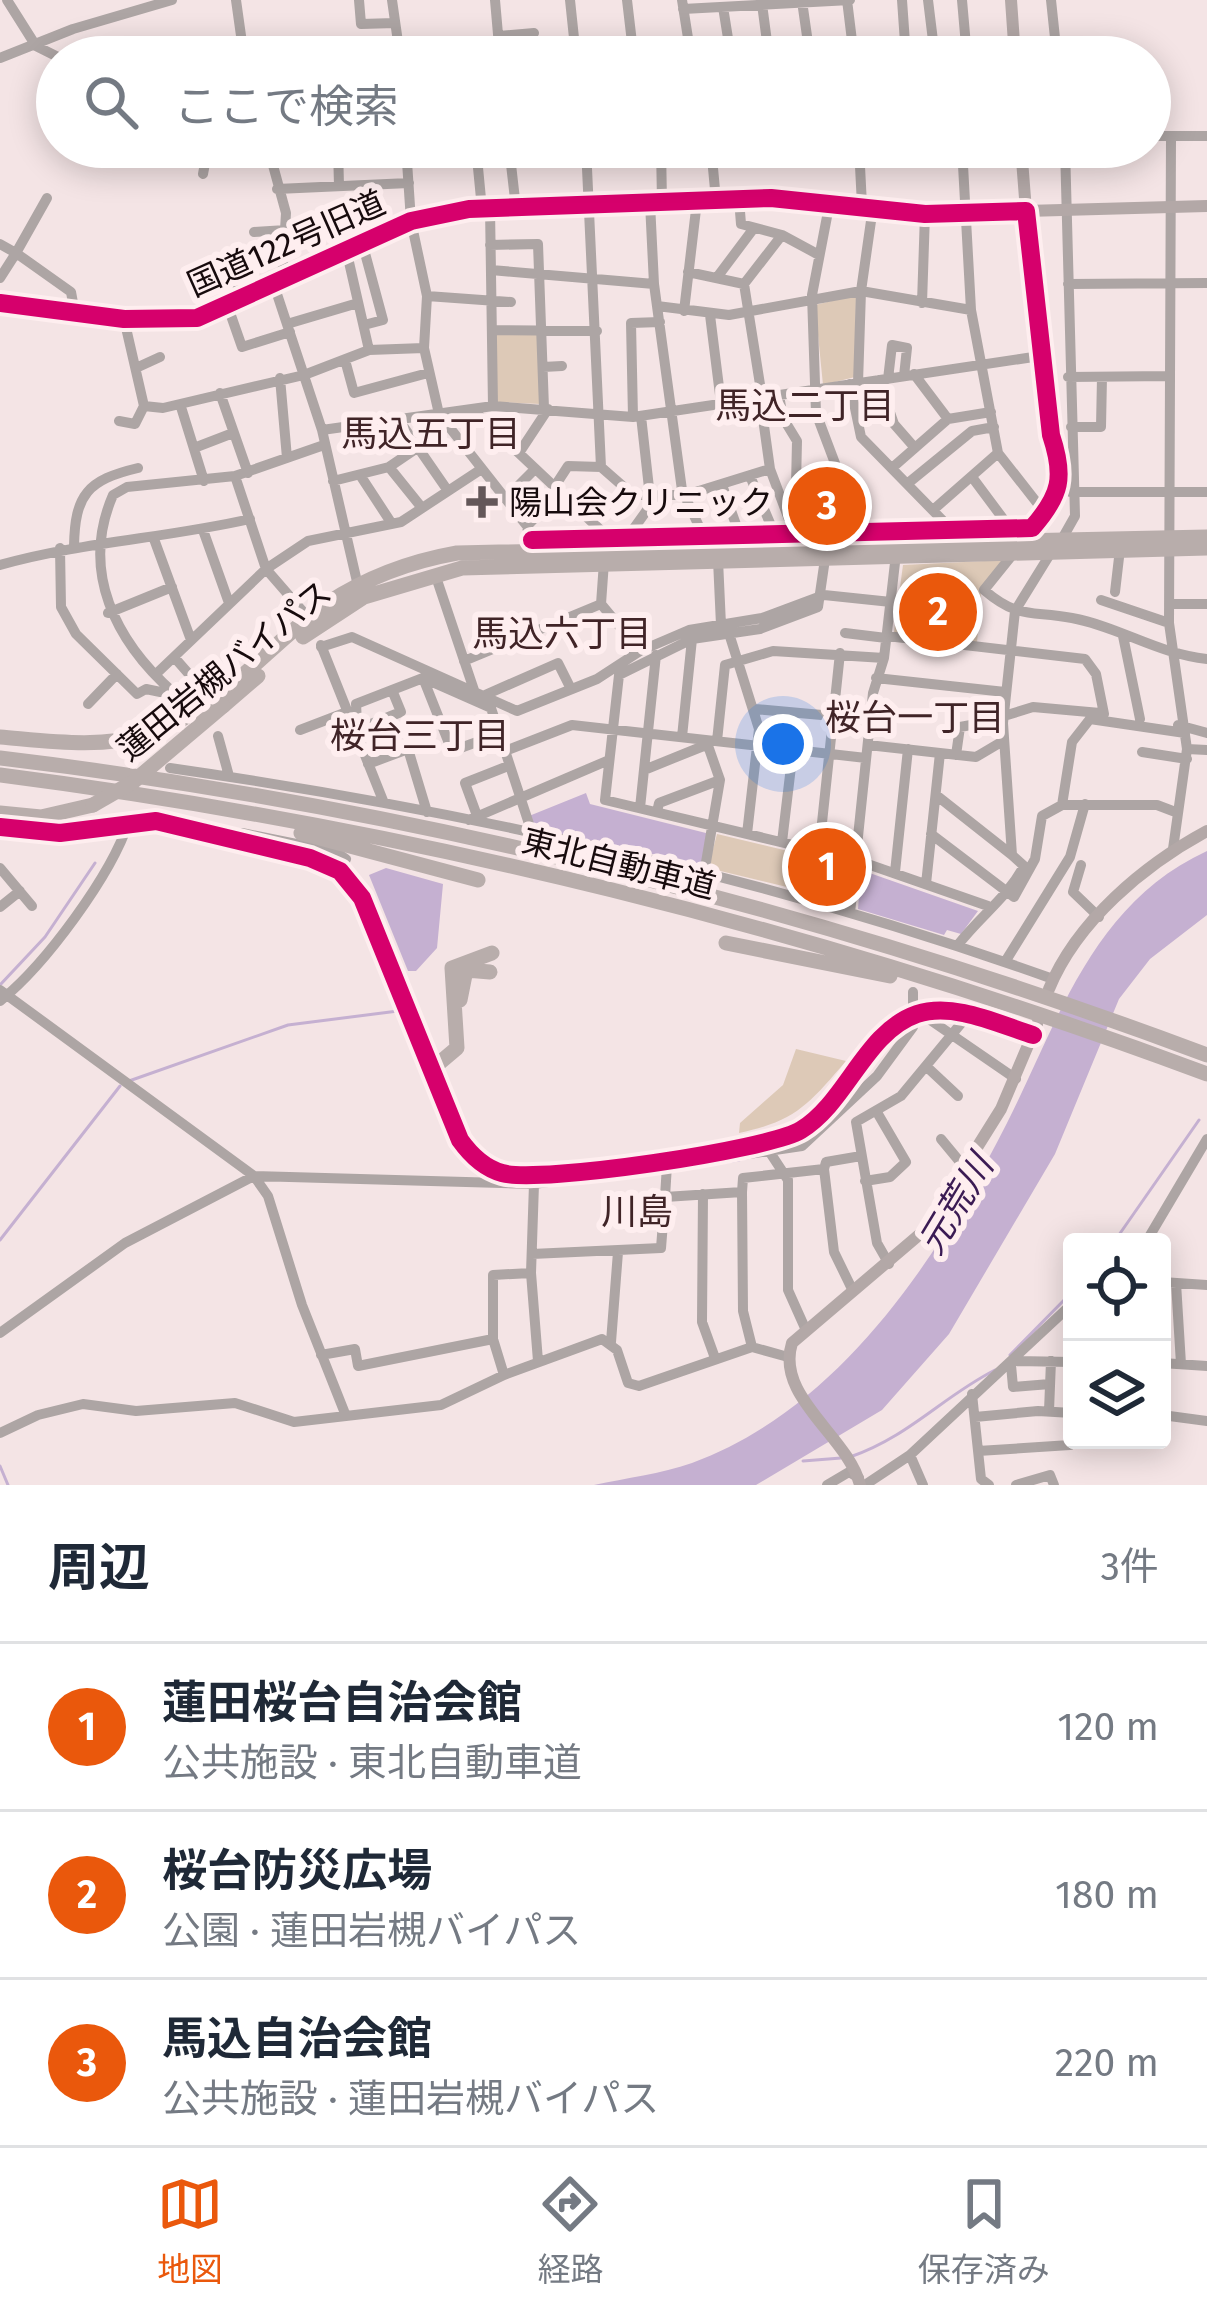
<!DOCTYPE html>
<html lang="ja">
<meta charset="utf-8">
<style>
body{margin:0;font-family:"Fira Sans","Noto Sans JP",sans-serif;background:#f2f2f3;color:#1f2937}
.controls{position:absolute;right:36px;bottom:36px;display:grid;overflow:hidden;border-radius:12px;box-shadow:0 6px 30px #0003}
.controls button{width:108px;height:108px;display:grid;place-items:center;padding:0;border:0;border-bottom:3px solid #e0e1e3;background:#fff;color:#1f2937;font:60px sans-serif}
.you{position:absolute;left:783px;top:744px;width:42px;height:42px;margin:-30px;border:9px solid #fff;border-radius:50%;background:#1a73e8;box-shadow:0 0 0 18px #1a73e833}
.badge{display:grid;place-items:center;width:78px;height:78px;border-radius:50%;background:#ea580c;color:#fff;font-size:39px;font-weight:700}
.pin{position:absolute;translate:-50% -50%;border:6px solid #fff;box-shadow:0 3px 12px #0006}
.list{margin:0;padding:0;list-style:none}
h2{display:flex;justify-content:space-between;align-items:center;height:156px;margin:0;padding:0 48px;font-size:51px}
h2 small{font-size:39px;font-weight:400;color:#747a83}
.list li{display:grid;grid-template-columns:78px 1fr auto;gap:36px;align-items:center;box-sizing:border-box;height:168px;padding:0 48px;border-top:3px solid #e0e1e3}
.list b{display:block;font-size:45px;white-space:nowrap}
.list p{margin:0;font-size:39px;white-space:nowrap;color:#747a83}
.list em{font-size:39px;font-style:normal;color:#747a83}
.icon{flex:none;width:66px;height:66px;fill:none;stroke:currentColor;stroke-width:2;stroke-linecap:round;stroke-linejoin:round}
.map{position:relative;flex:none;width:1207px;height:1485px;overflow:hidden}
.search{position:absolute;background:#fff;box-shadow:0 6px 30px #0003;left:36px;right:36px;top:36px;height:132px;display:flex;align-items:center;gap:30px;box-sizing:border-box;padding:0 42px;border-radius:66px;color:#747a83;font-size:45px}
.sheet{height:660px;background:#fff}
nav{display:flex;justify-content:space-around;align-items:center;box-sizing:border-box;height:168px;border-top:3px solid #e0e1e3;background:#fff;font-size:33px;color:#747a83}
nav a{display:grid;justify-items:center;gap:6px}
nav .on{color:#ea580c}
.map>svg:first-child{display:block}
.green{fill:#ddc9b7}
.water{fill:#c5b0d1}
.lines{fill:none;stroke-linecap:round;stroke-linejoin:round}
.stream{stroke:#c5b0d1;stroke-width:3}
.minor{stroke:#ada5a4;stroke-width:10}
.major{stroke:#b3a8a7;stroke-width:12}
.highway{stroke:#b8adab;stroke-width:15}
.highway-bridge{stroke:#b8adab;stroke-width:15}
.cycleway-casing{stroke:#feeeef;stroke-width:26}
.cycleway{stroke:#d6006c;stroke-width:18}
.poi-dot{fill:#645759;stroke:#feeeef;stroke-width:4.5}
.labels{text-anchor:middle;stroke-width:12;stroke-linejoin:round;paint-order:stroke}
.street-label{font-size:33px;fill:#170b0d;stroke:#feeeef}
.poi-label{font-size:33px;fill:#170b0d;stroke:#feeeef;text-anchor:start}
.neighbourhood-label{font-size:36px;fill:#402427;stroke:#feeeef}
.water-label{font-size:36px;font-style:italic;fill:#3b1b54;stroke:#feeeef}
</style>
<div class="map">
<svg width="1207" height="1485" viewBox="0 0 1207 1485">
<rect width="100%" height="100%" fill="#f4e4e5"/>
<!-- green -->
<path class="green" d="M856 295 855 377 823 385 815 305Z
M495 332 539 333 540 404 497 402Z
M1005 560 981 592 977 643 894 632 903 565Z
M717 834 821 859 816 894 708 868Z
M796 1049 846 1061C809 1104 796 1121 739 1133L740 1123 783 1085Z"/>
<!-- water -->
<path class="water" d="M586 793 590 804 710 834 702 865 534 828 529 816Z
M1207 851V915L1150 959 1119 999 1055 1154 949 1334 882 1410 756 1485H594C626 1478 661 1474 692 1463 840 1409 939 1257 1007 1123 1059 1020 1092 904 1207 851Z
M386 868 443 884 437 948 416 971H408L369 875Z
M861 870 978 911 961 934 947 930 944 935 858 909Z"/>
<g class="lines">
<!-- stream -->
<path class="stream" d="M0 985 45 937 95 863
M129 1081 288 1025 398 1011
M677 1169 739 1160
M0 1240 120 1086
M1114 1242 1199 1120
M1010 1355 1072 1292
M850 1457C910 1436 942 1397 995 1370
M803 1461 841 1458
M0 1466 8 1485"/>
<!-- minor -->
<path class="minor" d="M7 0 36 46 58 57
M236 0 244 57
M359 0 361 24 395 23
M392 0 400 56
M495 0 500 57
M570 0 576 57
M627 0 633 51
M682 0 691 57
M847 0 854 57
M902 0 906 57
M928 0 935 57
M962 0 967 57
M1051 0 1057 57
M802 1 810 57
M762 4 769 57
M723 7 731 57
M683 9 850 0
M499 36 534 33
M809 51 853 45
M244 56 400 54
M576 56 689 45
M0 58 73 29 172 0
M1150 136H1207
M1171 136 1169 623 1187 749 1173 849
M268 147 286 213 282 280
M338 147 339 186
M406 147 411 221 427 296 424 348 439 414 527 526 531 547
M476 147 482 209
M509 147 516 208
M586 147 601 467
M661 147 662 202
M711 147 716 200
M859 147 862 205
M962 147 971 310 998 453 1045 513
M982 147 983 160 1022 158
M712 149 824 147
M860 155H932V147
M203 174 208 147
M277 189 409 183
M47 198 16 253 71 292 75 314
M739 199 741 224 782 235 819 255
M830 201 812 295 816 413 861 532
M650 203 654 284 682 490 704 537
M490 208 493 406
M254 232 302 229
M362 242 383 320 364 325
M0 244 16 253 0 278
M490 245 538 244 544 408
M346 249 369 350
M234 263 239 301
M491 270 654 284
M688 272 744 284
M718 276 754 228
M744 284 762 397
M744 284 782 235
M1068 284 1207 283
M274 285 322 430 358 586
M427 296 511 302
M0 303 124 319 197 318 411 221 469 209 771 198 925 214 1026 211 1051 435C1065 477 1061 495 1032 528L532 540
M922 303 925 214
M657 306 729 315 861 291 971 310
M228 307 242 347 290 332
M684 311 697 201
M710 315 721 403
M124 319 144 406 163 408 304 375 369 350 424 348
M287 324 358 303
M492 330 597 331
M345 360 354 393 428 373
M543 367 562 366
M136 368 160 357
M914 374 948 419
M1068 377 1170 376
M280 378 287 458
M888 379 892 345 907 348 904 376
M879 380 894 424 915 448
M858 383 861 291 873 207
M850 384 861 437 951 529
M220 393 248 473
M779 395 783 418 797 441 796 485 815 501 844 487
M760 397 770 469 796 538
M181 407 204 481
M473 410 610 539
M641 416 650 497
M633 417 631 323 660 322
M399 420 448 491
M119 421 135 424 144 406
M1071 427H1101L1102 377
M322 430 493 406 633 417 1040 356
M194 448 233 433
M519 453 548 409
M389 467 422 508
M892 468 948 419 991 412
M360 475 392 524
M235 476 266 569 312 622
M750 476 775 535
M972 477 1010 528
M333 481 389 467 417 448
M907 484 972 431 994 427
M722 485 740 536
M555 486 568 466 601 467 633 495H686L770 469
M1070 492H1207
M505 499 535 469
M933 510 998 453
M527 526 560 492
M203 530 229 603
M627 538 657 496
M154 539 191 640
M1062 539 1075 516 1065 147
M74 546C75 495 87 480 138 468
M60 548 61 607 76 634 137 694 146 689 194 699
M1013 554 984 590C1019 620 1032 610 1072 618 1120 627 1158 654 1207 659
M825 559 818 607 760 629 692 639 619 675 605 800 856 860 988 906
M718 560 721 625
M604 562 601 604 640 651
M0 565C82 542 167 538 250 519
M435 574 474 690
M1115 592 1120 549
M1101 600 1169 623
M1169 604H1207
M108 613 172 587
M727 627 759 729 747 834
M845 633 886 638
M887 636 1085 659 1096 674 1104 714
M1123 636 1140 719
M321 645 384 803
M321 647 352 637 517 711 597 679 640 651 689 630 762 618 824 595 891 602
M174 657 195 681 182 695
M464 661 601 604
M156 674 266 569 308 541 401 522 480 470
M423 678 452 751 499 734
M876 678 1005 692
M174 693C115 641 80 571 113 495L127 487 235 476 324 445
M485 695 558 663 571 689
M88 704 117 674
M755 709 833 716
M1004 716 1033 707 1100 713
M1178 725 1207 733
M361 728 401 712 392 690
M300 730 347 712
M218 736 229 776
M682 737 692 639
M358 739 356 704 423 678 491 708 532 833
M717 741 725 665 773 651 884 658
M868 745 976 757 1003 741
M1187 749 1207 750
M505 751 572 725 866 758
M1142 752 1187 759
M956 755 960 727 971 725
M368 764 408 749 427 812
M170 768C468 811 769 877 1053 979
M644 770 706 745
M936 795 1012 855
M1062 805H1157L1178 813
M640 808 656 655
M657 812 659 803 720 780
M476 813 465 783 508 766
M469 820 609 760
M0 827 60 833 156 821 310 858 340 871 362 898 460 1140C470 1154 484 1168 502 1173 539 1184 768 1150 801 1130 847 1102 865 1032 917 1014 954 1002 998 1024 1033 1035
M931 834 1014 897 1035 859 1042 816 1062 805 1072 742 1090 719 1185 733
M234 839 242 833 336 852 346 859 340 871
M782 842 793 750
M819 851 840 653
M1081 865 1073 892 1099 917
M0 868 32 906
M895 872 908 749
M704 874 720 780 706 740
M926 884 940 753
M0 907 20 891
M850 913 873 693 884 658 896 554
M957 946C980 916 1007 898 1024 866L1012 855 1003 723 1015 611 1052 551
M1005 962 1070 857 1085 804
M0 990 254 1176 268 1196 302 1305 346 1416
M0 1001C45 965 111 876 129 821
M920 1013 1016 1079
M928 1068 958 1096
M941 1139 965 1168
M769 1151 788 1180V1290L805 1328
M742 1155 802 1146 877 1076 913 1027V992
M824 1169 834 1252 853 1291
M865 1181 890 1177 906 1162 878 1114
M534 1184 531 1273 538 1361
M742 1192 743 1311 752 1347
M703 1194 702 1322 715 1358
M665 1197 667 1165
M1146 1242 1207 1139
M532 1254 661 1248 665 1197 742 1192 743 1178 824 1169 826 1162 861 1156
M889 1264 877 1243 856 1122 901 1096 968 1015
M1162 1282 1207 1285
M1176 1283 1181 1364
M0 1333 125 1243 254 1176 534 1184 676 1164
M493 1339 504 1375
M611 1342 618 1252
M321 1355 355 1349 358 1366 493 1339V1275L531 1273
M1016 1361 1072 1362
M1162 1363 1207 1366
M1011 1365 1013 1387 1050 1384
M972 1394 981 1479 989 1485
M1049 1411 1051 1361
M1162 1415 1207 1421
M975 1417 1038 1411 1072 1413
M0 1433 38 1415 83 1404 136 1411 235 1403 294 1422 441 1405 504 1375 602 1339 617 1350 628 1383 639 1386 752 1347 788 1357
M978 1451 1070 1445 1072 1419
M910 1455 923 1485
M827 1485 849 1472 859 1478
M865 1485 910 1455 1072 1304
M1016 1485 1050 1475 1054 1485"/>
<!-- major -->
<path class="major" d="M1011 0 1015 57
M1021 147 1026 211 1207 206
M1049 989C1077 921 1144 865 1207 831
M860 1485C848 1436 775 1397 792 1343L926 1229 1001 1109 1037 1024"/>
<!-- highway -->
<path class="highway" d="M303 637 364 597 462 568 1207 548
M223 706 258 676
M0 737C48 741 101 749 148 734 221 711 267 645 328 603 366 578 412 561 457 553L1207 537
M0 758C410 807 821 910 1207 1055
M0 775C411 828 819 929 1207 1074
M0 813 41 817 93 805
M301 833 478 880
M726 943 890 976
M460 1000 466 970 490 972
M431 1070 457 1048 452 968 492 953"/>
<!-- highway-bridge -->
<path class="highway-bridge" d="M93 805 133 782 223 706"/>
<defs>
<path id="cycleway" d="M0 303 124 319 197 318 411 221 469 209 771 198 925 214 1026 211 1051 435C1065 477 1061 495 1032 528L532 540
M0 827 60 833 156 821 310 858 340 871 362 898 460 1140C470 1154 484 1168 502 1173 539 1184 768 1150 801 1130 847 1102 865 1032 917 1014 954 1002 998 1024 1033 1035"/>
</defs>
<!-- cycleway casing -->
<use href="#cycleway" class="cycleway-casing"/>
<!-- cycleway -->
<use href="#cycleway" class="cycleway"/>
</g>
<!-- markers -->
<path class="poi-dot" d="M476 484h12v12h12v12h-12v12h-12v-12h-12v-12h12z"/>
<g class="labels">
<!-- street labels -->
<g class="street-label">
<text transform="translate(286 243) rotate(-24)" y="12">国道122号旧道</text>
<text transform="translate(224 670) rotate(-39)" y="12">蓮田岩槻バイパス</text>
<text transform="translate(619 863) rotate(14)" y="12">東北自動車道</text>
</g>
<!-- poi labels -->
<g class="poi-label">
<text x="509" y="514">陽山会クリニック</text>
</g>
<!-- neighbourhood labels -->
<g class="neighbourhood-label">
<text x="805" y="418">馬込二丁目</text>
<text x="431" y="446">馬込五丁目</text>
<text x="562" y="646">馬込六丁目</text>
<text x="915" y="730">桜台一丁目</text>
<text x="420" y="748">桜台三丁目</text>
<text x="637" y="1224">川島</text>
</g>
<!-- water labels -->
<g class="water-label">
<text transform="translate(955 1204) rotate(-59)" y="13">元荒川</text>
</g>
</g>
</svg>
<div class="controls">
<button><svg class="icon" aria-label="locate" viewBox="0 0 24 24"><circle cx="12" cy="12" r="6"/><path d="M12 2v4M12 18v4M2 12h4M18 12h4"/></svg></button>
<button><svg class="icon" aria-label="layers" viewBox="0 0 24 24"><path d="M12 4l9 5-9 5-9-5zM3 14l9 5 9-5"/></svg></button>
</div>
<div class="you"></div>
<div class="pin badge" style="left:827px;top:867px">1</div>
<div class="pin badge" style="left:938px;top:612px">2</div>
<div class="pin badge" style="left:827px;top:506px">3</div>
<div class="search"><svg class="icon" aria-label="search" viewBox="0 0 24 24"><circle cx="10" cy="10" r="6"/><path d="M15 15l6 6"/></svg>ここで検索</div>
</div>
<section class="sheet">
<h2>周辺<small>3件</small></h2>
<ul class="list">
<li><span class="badge">1</span><div><b>蓮田桜台自治会館</b><p>公共施設 · 東北自動車道</p></div><em>120 m</em></li>
<li><span class="badge">2</span><div><b>桜台防災広場</b><p>公園 · 蓮田岩槻バイパス</p></div><em>180 m</em></li>
<li><span class="badge">3</span><div><b>馬込自治会館</b><p>公共施設 · 蓮田岩槻バイパス</p></div><em>220 m</em></li>
</ul>
</section>
<nav>
<a class="on"><svg class="icon" aria-label="map" viewBox="0 0 24 24"><path d="M3 6l6-2 6 2 6-2v14l-6 2-6-2-6 2zM9 4v14M15 6v14"/></svg>地図</a>
<a><svg class="icon" aria-label="directions" viewBox="0 0 24 24"><path d="M12 3l9 9-9 9-9-9zM9 14v-3h6M13 9l2 2-2 2"/></svg>経路</a>
<a><svg class="icon" aria-label="saved" viewBox="0 0 24 24"><path d="M7 4h10v16l-5-4-5 4z"/></svg>保存済み</a>
</nav>
